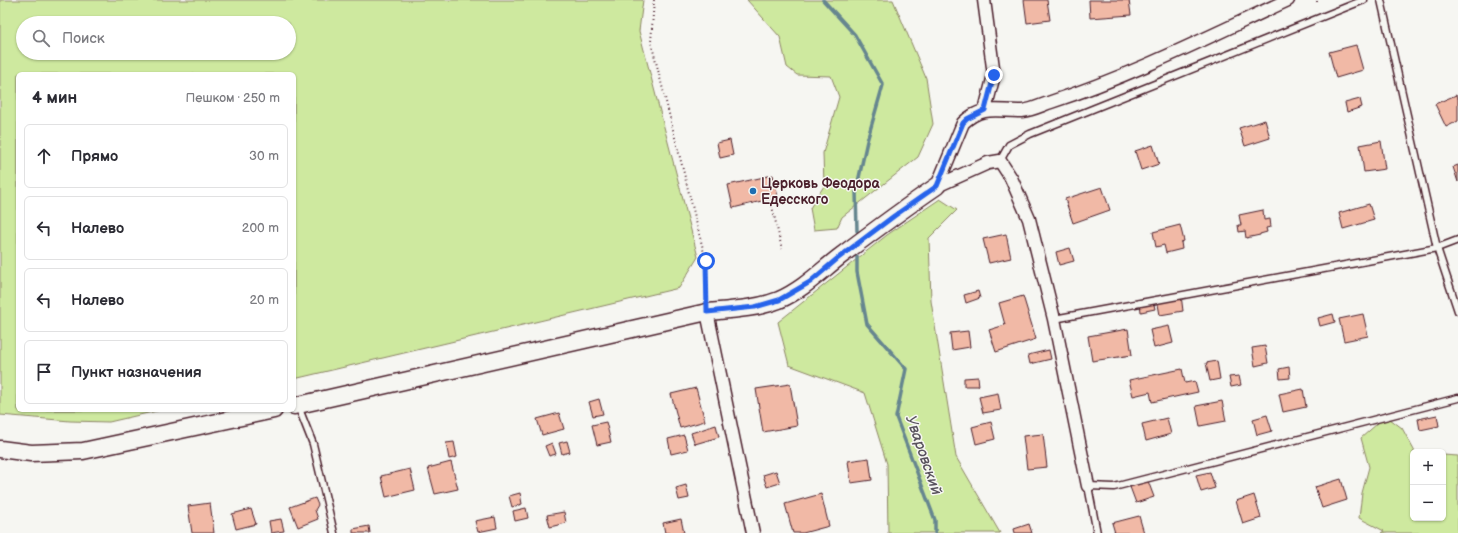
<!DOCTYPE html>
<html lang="ru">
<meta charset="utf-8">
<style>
body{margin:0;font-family:"Balsamiq Sans",sans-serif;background:#f2f2f3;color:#2b2b33}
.controls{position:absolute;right:12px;bottom:12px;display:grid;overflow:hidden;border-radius:6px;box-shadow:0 1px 3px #0004}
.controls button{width:36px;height:36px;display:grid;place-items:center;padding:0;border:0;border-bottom:1px solid #e1e1e2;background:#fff;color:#2b2b33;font:20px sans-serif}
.stop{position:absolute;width:12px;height:12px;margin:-9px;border:3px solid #2563eb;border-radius:50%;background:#fff}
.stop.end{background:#2563eb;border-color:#fff;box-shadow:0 1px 4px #0008}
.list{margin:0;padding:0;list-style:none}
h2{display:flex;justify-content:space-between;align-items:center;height:52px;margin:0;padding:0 16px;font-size:17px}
h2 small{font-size:13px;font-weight:400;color:#7c7c81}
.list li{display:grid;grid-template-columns:26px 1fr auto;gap:12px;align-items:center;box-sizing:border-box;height:64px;margin:0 8px 8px;padding:0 8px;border:1px solid #e1e1e2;border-radius:6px}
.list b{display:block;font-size:15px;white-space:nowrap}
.list em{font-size:13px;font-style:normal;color:#7c7c81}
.icon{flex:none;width:22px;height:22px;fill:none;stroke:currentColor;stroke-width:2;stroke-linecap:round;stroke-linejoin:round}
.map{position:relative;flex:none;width:1458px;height:533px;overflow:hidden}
.search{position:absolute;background:#fff;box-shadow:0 1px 3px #0004;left:16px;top:16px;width:280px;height:44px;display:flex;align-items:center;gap:10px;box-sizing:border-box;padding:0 14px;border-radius:22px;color:#7c7c81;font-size:15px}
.panel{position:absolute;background:#fff;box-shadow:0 1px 3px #0004;left:16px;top:72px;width:280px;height:340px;border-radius:6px}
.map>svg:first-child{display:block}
.green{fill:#cee99f;stroke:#8c8465;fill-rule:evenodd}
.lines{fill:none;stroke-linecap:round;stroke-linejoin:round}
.stream{stroke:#66868f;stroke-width:3.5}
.building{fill:#f1b9a6;stroke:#4a1f2b}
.lane-casing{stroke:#4a1f2b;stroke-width:9}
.street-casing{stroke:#4a1f2b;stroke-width:15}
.secondary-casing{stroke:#4a1f2b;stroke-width:19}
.path{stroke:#4a1f2b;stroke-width:2;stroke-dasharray:1 3;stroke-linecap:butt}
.lane{stroke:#f6f6f2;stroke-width:6}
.street{stroke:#f6f6f2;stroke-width:12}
.secondary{stroke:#f6f6f2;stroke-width:16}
.route{stroke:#2563eb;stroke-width:5}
.poi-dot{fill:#1f6fb2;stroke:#f6f6f2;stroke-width:1.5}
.labels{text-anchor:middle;stroke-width:3;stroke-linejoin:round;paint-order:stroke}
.poi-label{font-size:14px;font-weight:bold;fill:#4a1f2b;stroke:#f6f6f2;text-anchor:start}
.water-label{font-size:15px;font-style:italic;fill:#58525d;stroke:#f6f6f2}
</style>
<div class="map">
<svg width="1458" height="533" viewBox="0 0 1458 533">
<rect width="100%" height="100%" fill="#f6f6f2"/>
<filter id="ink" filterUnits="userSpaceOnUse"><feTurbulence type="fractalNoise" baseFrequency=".025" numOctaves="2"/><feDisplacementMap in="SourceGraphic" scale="8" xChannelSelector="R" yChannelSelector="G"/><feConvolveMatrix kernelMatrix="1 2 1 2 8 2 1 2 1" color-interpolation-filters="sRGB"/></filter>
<g filter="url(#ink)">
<!-- green -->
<path class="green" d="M0 0H643L639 31 698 257 679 288 294 379V74H18V410H161L109 422 70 421 0 415ZM23 23H289V53H23Z
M747 0H893L926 78 933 124 918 157 842 217 837 228 814 230 810 208 824 186 823 153 839 97 831 76 797 75 787 67 780 37Z
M940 199 957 210 929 238 931 301 956 457 1000 533H888L887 464 865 393 789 365 778 322 887 235Z
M1386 416 1402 428 1415 452H1413V518H1443V455L1458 456V533H1381L1384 531 1359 518 1362 493 1369 467 1361 438Z"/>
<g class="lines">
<!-- stream -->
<path class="stream" d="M823 0 855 35 883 85 867 141 856 191 857 231
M857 257V272L867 324 906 369 896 417 935 520V533"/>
</g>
<!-- building -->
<path class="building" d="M1024 0H1047L1050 20 1027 23Z
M1089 0H1129L1131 15 1090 18Z
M1356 45 1363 70 1336 78 1329 52Z
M1456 95 1458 99V121L1446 127 1435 104Z
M1360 99 1362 107 1347 112 1345 103Z
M1265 120 1270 138 1245 146 1239 128Z
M730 140 733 155 720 158 717 143Z
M1381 141 1385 169 1364 172 1360 145Z
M1153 145 1159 164 1141 170 1135 151Z
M1458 165V182L1453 167Z
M773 175 778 197 733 208 728 185Z
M1102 187 1110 210 1073 223 1065 199Z
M1369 204 1374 220 1343 229 1339 213Z
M1263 210 1264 220 1270 219 1271 227 1266 228 1267 232 1260 234V235L1246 238 1245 231 1239 232 1238 225H1241L1239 215Z
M1180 225 1184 241 1181 242 1182 249 1166 253 1164 245 1156 247 1153 232Z
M1006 234 1011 258 989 263 983 239Z
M1070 248 1074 261 1059 265 1056 252Z
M978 291 980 298 966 303 964 295Z
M1181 295 1183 311 1160 315 1157 299Z
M1023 296 1036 339 996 352 989 330 1005 325 999 303Z
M1153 300 1155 309 1141 312 1140 303Z
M1333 314 1335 322 1320 326 1318 318Z
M1363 314 1368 336 1344 341 1339 319Z
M1169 326 1173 343 1154 348 1150 330Z
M1128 329 1132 355 1092 361 1088 336Z
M968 331 970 347 952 350 950 333Z
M1265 346 1268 363 1255 366 1252 348Z
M1049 350 1051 359 1030 364 1028 355Z
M1217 361 1220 379 1210 381 1206 363Z
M1289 367 1290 378 1280 379 1279 369Z
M1182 369 1185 383 1195 381 1198 392 1152 402 1150 392 1133 396 1129 380Z
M1239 376 1241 385 1231 387 1229 377Z
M978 377 979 386H964V378Z
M790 384 797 426 763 432 756 389Z
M696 388 705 421 680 428 671 394Z
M1303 389 1306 407 1283 412 1279 394Z
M998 393 1001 410 983 413 979 397Z
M599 399 603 414 593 416 589 402Z
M1222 401 1226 421 1200 426 1196 406Z
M559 413 564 429 542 435 537 419Z
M1267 415 1272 431 1257 435 1253 419Z
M1437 415 1439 426 1420 430 1418 419Z
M1167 418 1171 434 1146 441 1142 424Z
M606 422 611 442 597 445 592 425Z
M991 422 995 439 976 444 972 427Z
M716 425 719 437 695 444 691 433Z
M1043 434 1047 467 1027 469 1023 436Z
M684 435 688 450 671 454 668 439Z
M567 441 570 452 562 454 559 443Z
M454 442 457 457 449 459 446 443Z
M552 443 556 454 549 456 545 446Z
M869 458 872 480 851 483 848 461Z
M451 462 458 489 435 494 428 468Z
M410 469 415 490 386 497 381 476Z
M776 471 780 483 767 487 763 475Z
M1210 472 1215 488 1201 492 1196 475Z
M1341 479 1347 500 1322 508 1315 487Z
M1148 481 1154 497 1136 503 1130 487Z
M686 485 689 498 679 500 676 488Z
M520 493 522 504 512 507 509 496Z
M821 494 829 526 803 533H793L785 504Z
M1254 495 1261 518 1243 524 1236 501Z
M315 498 318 505 315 510 318 519 298 527 290 507Z
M210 503 214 533H192L188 506Z
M526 508 528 518 515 521 513 511Z
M251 509 256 524 236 529 232 514Z
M564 512 566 523 550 527 547 515Z
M1139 516 1144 533H1115L1112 523Z
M495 517 497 528 478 532 475 521Z
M281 519 284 531 271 533 269 521Z
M681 519 684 533H665L663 523Z
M1029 524 1032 533H1015L1014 529Z
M369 526 370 533H353V529Z"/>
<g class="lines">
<defs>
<path id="lane" d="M1381 0 1437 248 1458 311
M1000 161 1009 145 1030 134 1364 0
M1054 319 1437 248 1458 240
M298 406 313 444 334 533
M1097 533 1088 486 1114 487 1458 398"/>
<path id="street" d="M984 0 994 75 985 110
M937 186 963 123C983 104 999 112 1022 111 1032 110 1042 105 1051 102 1133 75 1210 36 1288 0
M937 186 988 163 1000 161 1011 178 1029 219 1054 319 1088 486
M707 312 753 533"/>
<path id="secondary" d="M294 406 707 312C730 310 756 309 779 300 802 290 819 273 838 258 871 233 903 209 937 186
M0 449 31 453 83 451 274 410"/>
</defs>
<!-- lane casing -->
<use href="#lane" class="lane-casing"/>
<!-- street casing -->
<use href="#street" class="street-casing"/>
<!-- secondary casing -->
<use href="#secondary" class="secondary-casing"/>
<!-- path -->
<path class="path" d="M654 0 651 42 706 261 707 298
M1317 2V0
M771 202 782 249"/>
<!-- lane -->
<use href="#lane" class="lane"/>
<!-- street -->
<use href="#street" class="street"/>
<!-- secondary -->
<use href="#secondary" class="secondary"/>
</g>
</g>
<g class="lines" filter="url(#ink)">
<!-- route -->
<path class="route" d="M706 261 707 312 755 307 779 300 810 282 837 259 894 216 937 186 963 123 967 119 985 110 994 75"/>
</g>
<!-- markers -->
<circle class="poi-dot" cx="753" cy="191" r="4"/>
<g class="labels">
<!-- poi labels -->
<g class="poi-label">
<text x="761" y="188">Церковь Феодора<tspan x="761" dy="16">Едесского</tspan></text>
</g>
<!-- water labels -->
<g class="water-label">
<text transform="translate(924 455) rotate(71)" y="5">Уваровский</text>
</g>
</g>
</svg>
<div class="controls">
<button>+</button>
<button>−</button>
</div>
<div class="stop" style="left:706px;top:261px"></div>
<div class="stop end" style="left:994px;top:75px"></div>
<div class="search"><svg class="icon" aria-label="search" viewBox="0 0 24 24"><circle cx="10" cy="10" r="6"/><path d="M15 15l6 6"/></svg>Поиск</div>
<section class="panel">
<h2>4 мин<small>Пешком · 250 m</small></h2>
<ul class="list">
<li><svg class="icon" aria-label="ahead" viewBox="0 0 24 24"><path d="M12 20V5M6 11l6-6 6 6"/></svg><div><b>Прямо</b></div><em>30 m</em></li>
<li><svg class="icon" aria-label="left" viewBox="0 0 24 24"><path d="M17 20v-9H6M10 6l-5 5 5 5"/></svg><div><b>Налево</b></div><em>200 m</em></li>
<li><svg class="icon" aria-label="left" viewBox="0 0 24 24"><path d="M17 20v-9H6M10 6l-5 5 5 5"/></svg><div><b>Налево</b></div><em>20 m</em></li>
<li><svg class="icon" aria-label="arrive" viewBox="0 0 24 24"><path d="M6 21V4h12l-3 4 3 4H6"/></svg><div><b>Пункт назначения</b></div></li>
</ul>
</section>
</div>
